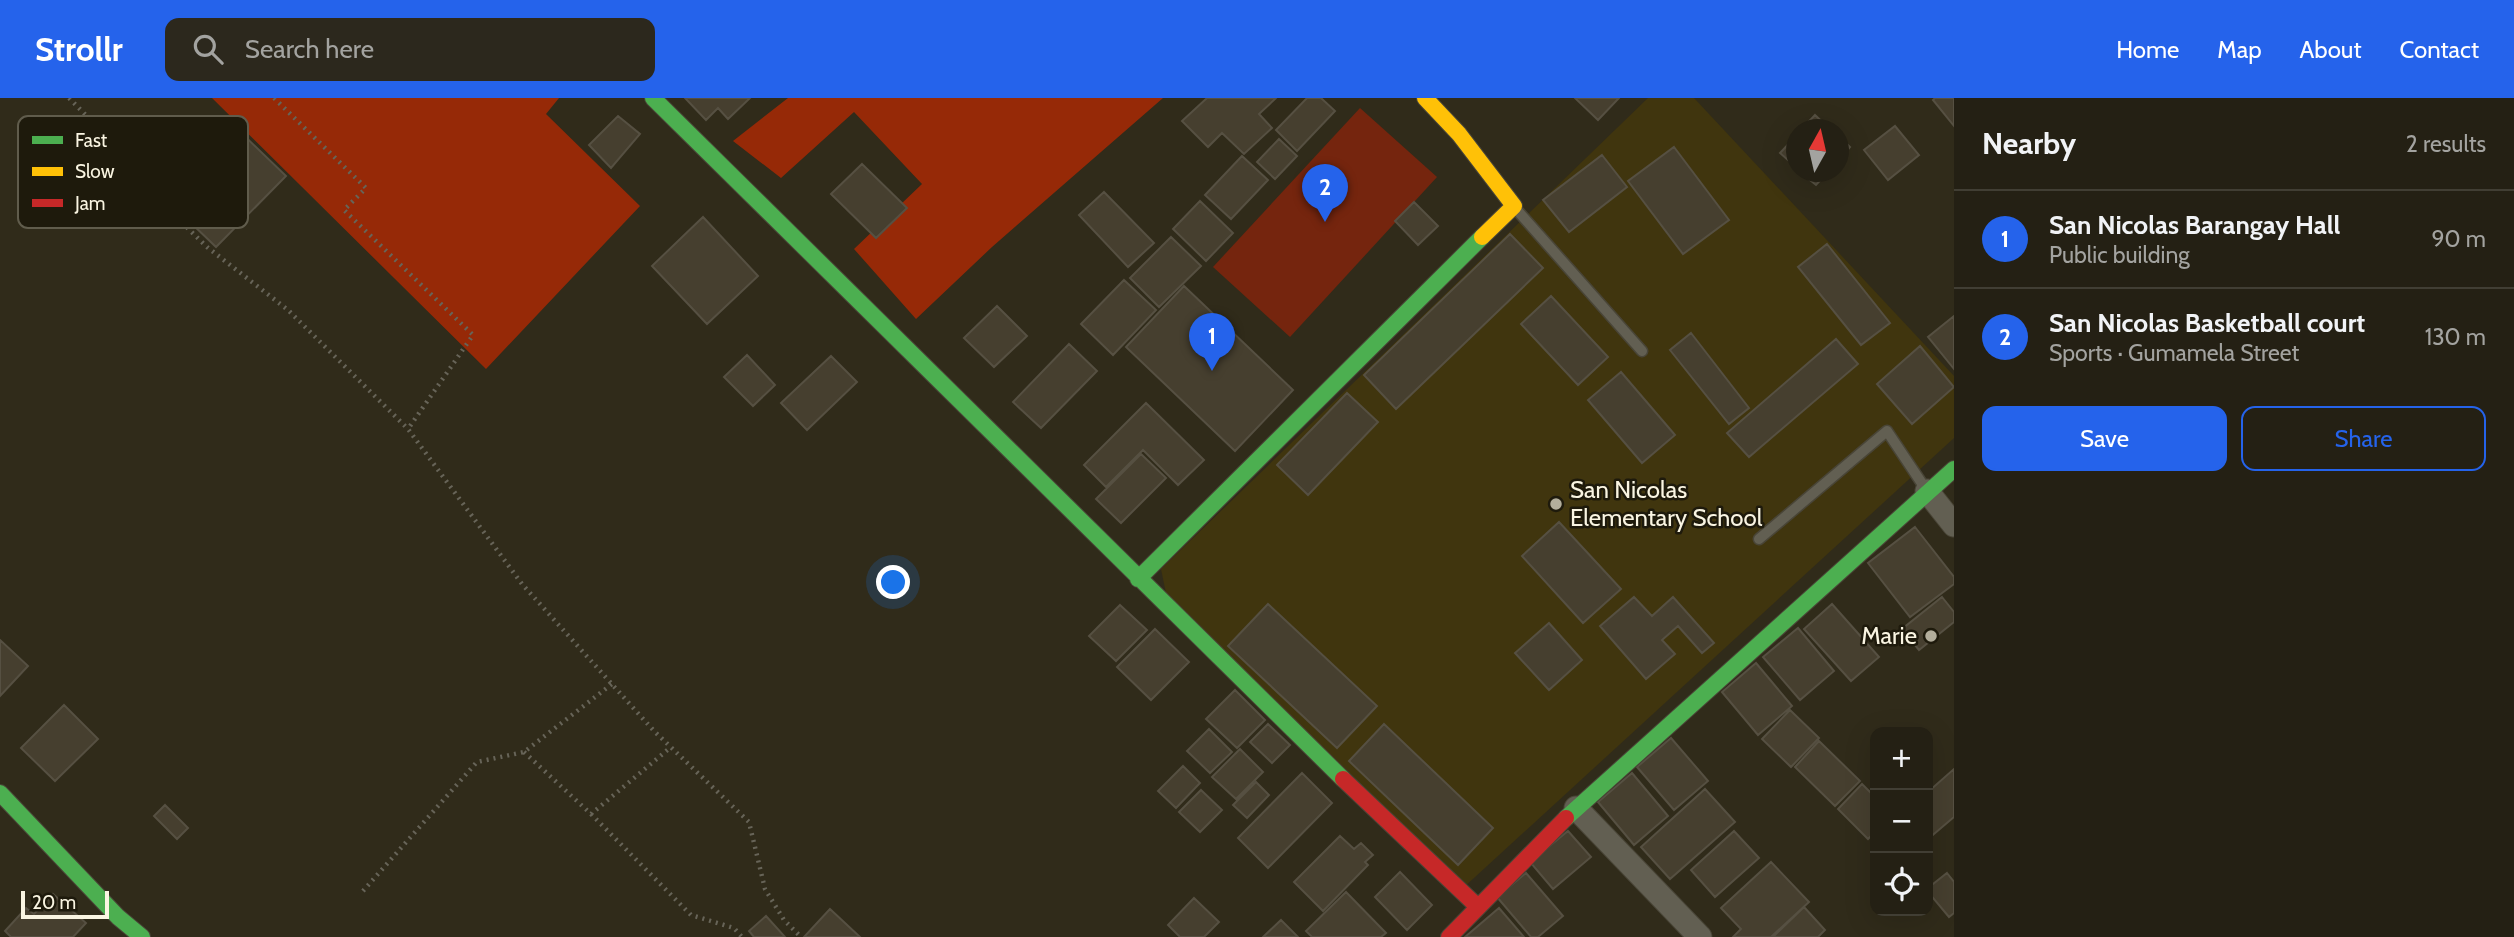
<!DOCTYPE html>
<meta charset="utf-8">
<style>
body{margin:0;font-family:Cabin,sans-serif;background:#2c281d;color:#f1f3f6}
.controls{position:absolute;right:21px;bottom:21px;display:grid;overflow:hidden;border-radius:14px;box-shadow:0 7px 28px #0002}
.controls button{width:63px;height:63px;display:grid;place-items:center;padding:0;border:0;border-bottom:2px solid #413e34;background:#242014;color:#f1f3f6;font:35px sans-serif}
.compass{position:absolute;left:1786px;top:21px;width:63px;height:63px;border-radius:50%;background:#242014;box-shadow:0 7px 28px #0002;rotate:8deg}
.scale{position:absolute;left:21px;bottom:18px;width:88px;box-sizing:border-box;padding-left:7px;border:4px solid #faf5e2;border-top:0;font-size:19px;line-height:24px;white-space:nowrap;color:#faf5e2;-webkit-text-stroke:5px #1e1a0c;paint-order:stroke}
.you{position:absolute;left:894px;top:485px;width:24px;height:24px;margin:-18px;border:5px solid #fff;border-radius:50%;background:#1a73e8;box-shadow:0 0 0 10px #1a73e833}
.badge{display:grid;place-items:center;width:46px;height:46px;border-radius:50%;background:#2563eb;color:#fff;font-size:23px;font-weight:700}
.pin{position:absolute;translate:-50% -58px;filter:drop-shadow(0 2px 4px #0008)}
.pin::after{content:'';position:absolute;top:37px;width:24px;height:21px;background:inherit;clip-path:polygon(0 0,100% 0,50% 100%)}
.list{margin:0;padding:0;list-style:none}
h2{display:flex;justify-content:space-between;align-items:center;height:91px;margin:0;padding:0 28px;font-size:30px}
h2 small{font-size:23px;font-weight:400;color:#a3a3a0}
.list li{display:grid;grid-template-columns:46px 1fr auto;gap:21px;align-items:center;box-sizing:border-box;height:98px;padding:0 28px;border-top:2px solid #413e34}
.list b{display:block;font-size:26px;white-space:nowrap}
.list p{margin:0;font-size:23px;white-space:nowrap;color:#a3a3a0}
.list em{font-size:23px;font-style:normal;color:#a3a3a0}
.actions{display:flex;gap:14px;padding:21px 28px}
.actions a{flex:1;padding:16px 0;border:2px solid #2563eb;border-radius:14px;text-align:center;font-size:24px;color:#2563eb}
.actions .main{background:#2563eb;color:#fff}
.icon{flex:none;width:38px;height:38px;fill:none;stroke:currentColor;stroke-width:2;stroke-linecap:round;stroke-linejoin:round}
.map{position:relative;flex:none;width:1954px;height:839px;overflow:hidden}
header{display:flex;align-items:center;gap:42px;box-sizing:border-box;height:98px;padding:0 35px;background:#2563eb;color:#fff}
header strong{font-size:33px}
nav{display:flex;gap:38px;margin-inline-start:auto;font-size:24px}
.search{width:490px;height:63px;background:#2c281d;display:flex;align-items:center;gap:18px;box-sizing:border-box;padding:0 24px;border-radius:14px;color:#a3a3a0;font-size:26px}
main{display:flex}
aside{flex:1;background:#242014}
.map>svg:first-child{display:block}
.built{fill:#40350e}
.green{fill:#75250e}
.forest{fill:#962907}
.building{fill:#463f2f;stroke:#565042;stroke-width:2}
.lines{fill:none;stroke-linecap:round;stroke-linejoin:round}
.lane-casing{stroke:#494537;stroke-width:13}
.street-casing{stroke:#494537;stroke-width:25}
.fast-casing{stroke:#494537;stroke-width:18}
.slow-casing{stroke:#494537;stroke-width:18}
.jam-casing{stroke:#494537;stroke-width:18}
.path{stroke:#676458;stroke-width:4.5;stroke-dasharray:2 5;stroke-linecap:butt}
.lane{stroke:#625f52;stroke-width:10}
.street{stroke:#625f52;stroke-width:23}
.fast{stroke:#4caf50;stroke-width:16}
.slow{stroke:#ffc107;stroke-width:16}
.jam{stroke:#c62828;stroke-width:16}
.poi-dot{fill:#b3ae9c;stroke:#1e1a0c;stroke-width:2.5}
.labels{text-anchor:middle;stroke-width:5;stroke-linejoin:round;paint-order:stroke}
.poi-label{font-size:24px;fill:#faf5e2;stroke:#1e1a0c;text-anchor:start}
.key{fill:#1e1a0c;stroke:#605c4c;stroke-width:2}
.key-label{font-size:19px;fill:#faf5e2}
</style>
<header>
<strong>Strollr</strong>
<div class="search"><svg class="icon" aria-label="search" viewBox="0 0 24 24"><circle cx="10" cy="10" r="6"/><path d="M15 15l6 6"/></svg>Search here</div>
<nav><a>Home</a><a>Map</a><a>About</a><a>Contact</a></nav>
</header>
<main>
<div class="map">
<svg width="1954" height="839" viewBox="0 0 1954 839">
<rect width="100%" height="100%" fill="#302b1a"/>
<!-- built -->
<path class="built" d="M1648 0H1694L1954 278V340L1462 791 1167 500 1161 471Z"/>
<!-- green -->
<path class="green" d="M1360 10 1437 79 1290 239 1213 169Z"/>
<!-- forest -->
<path class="forest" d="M212 0H559L546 16 640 108 486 271Z
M788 0H1163L992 149 916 221 854 151 922 86 854 14 781 80 733 43Z"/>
<!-- building -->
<path class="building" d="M685 0H750L728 21 718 10 706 22Z
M1207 0H1276L1259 16 1272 30 1244 56 1222 35 1208 49 1182 23Z
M1307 0H1321L1335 13 1297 53 1276 32Z
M1575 0H1619L1598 22Z
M1935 0H1954V28L1933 2Z
M1815 17 1831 32H1801Z
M618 18 640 36 611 70 589 47Z
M231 25 286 78 216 149 161 96Z
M1895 28 1919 57 1888 82 1864 52Z
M1797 37V70L1780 55Z
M1839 38 1850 49 1839 62Z
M1279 41 1297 58 1275 81 1257 64Z
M1674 49 1729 122 1683 156 1628 83Z
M1602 57 1627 89 1569 134 1543 102Z
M1242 58 1268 82 1231 121 1205 97Z
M862 66 907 110 876 140 831 96Z
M1800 74H1828L1816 87Z
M1104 94 1154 145 1128 169 1079 117Z
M1200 103 1233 135 1206 163 1173 131Z
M1414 104 1438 128 1418 147 1395 123Z
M703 119 758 178 707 226 652 168Z
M1510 136 1543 170 1396 311 1364 277Z
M1171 139 1201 168 1159 209 1130 180Z
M1827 146 1890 225 1861 247 1798 169Z
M1124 182 1156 212 1113 257 1081 226Z
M1184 188 1293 292 1235 353 1126 249Z
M1551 198 1608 259 1578 287 1521 226Z
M997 208 1027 238 994 269 964 240Z
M1954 218V271L1928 239Z
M1691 235 1749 310 1729 326 1670 252Z
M1836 241 1858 266 1749 359 1727 335Z
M1069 246 1097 273 1041 330 1013 304Z
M1920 248 1954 289 1912 326 1877 286Z
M747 257 775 287 753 308 724 279Z
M831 258 857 284 807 332 781 305Z
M1621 274 1675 337 1642 365 1588 302Z
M1347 295 1378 324 1308 397 1277 367Z
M1146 305 1204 362 1178 387 1143 352 1106 389 1084 367Z
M1141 356 1166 380 1121 425 1096 401Z
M1559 424 1621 491 1583 525 1522 458Z
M1915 429 1954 479V486L1910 519 1868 465Z
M1634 499 1652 518 1673 499 1714 545 1702 555 1678 528 1662 542 1675 556 1646 581 1600 528Z
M1942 499 1954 514V524L1919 552 1902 531Z
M1268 506 1377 608 1337 650 1228 548Z
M1832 506 1879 559 1851 583 1804 531Z
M1120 507 1147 532 1116 563 1089 538Z
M1549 525 1582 562 1549 592 1515 555Z
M1798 530 1834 573 1800 602 1763 559Z
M1155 531 1189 564 1151 602 1117 569Z
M0 542 28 568 0 598Z
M1756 565 1792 608 1758 637 1722 594Z
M1235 592 1265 622 1237 650 1206 621Z
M64 607 98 641 55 683 21 650Z
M1790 612 1819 640 1791 669 1762 641Z
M1268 626 1290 647 1272 665 1250 644Z
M1384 626 1493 730 1458 767 1349 663Z
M1209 631 1232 654 1210 675 1187 653Z
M1671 640 1708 683 1674 712 1637 669Z
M1819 643 1860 683 1835 708 1795 669Z
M1240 651 1263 674 1236 701 1212 679Z
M1183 668 1200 685 1176 710 1158 693Z
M1954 671V719L1928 741V694Z
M1302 675 1332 705 1268 770 1238 740Z
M1632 675 1668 718 1634 747 1598 704Z
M1256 684 1269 697 1247 720 1233 707Z
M1862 686 1875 699V734L1868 741 1838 711Z
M1705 691 1735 724 1670 781 1641 749Z
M1201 692 1222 712 1200 734 1179 714Z
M165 707 188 730 177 741 154 718Z
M1568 733 1591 759 1553 791 1530 764Z
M1734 733 1759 760 1715 799 1691 772Z
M1340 738 1354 751 1361 745 1373 757 1365 764 1368 767 1323 813 1294 784Z
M1771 764 1809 804 1771 839H1733L1741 831 1721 810Z
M1400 774 1432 807 1407 832 1375 799Z
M1526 775 1563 818 1538 839H1531L1497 799Z
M1947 775 1954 784V815L1949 819 1928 794V790Z
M1346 794 1386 835 1381 839H1312L1306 833Z
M53 796 86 825 73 839H11L5 833 26 810 34 816Z
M1194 800 1219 824 1204 839H1180L1168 827Z
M1804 809 1825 832 1818 839H1773Z
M1499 810 1524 839H1465Z
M830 811 860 839H804Z
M766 818 785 839H754L749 833Z
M1281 822 1298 839H1263Z"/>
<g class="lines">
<defs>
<path id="lane" d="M1516 111 1642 253
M1759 441 1887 333 1927 393"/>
<path id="street" d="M1927 393 1954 427
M1576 710 1700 839"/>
<path id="fast" d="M653 0 1343 681
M1138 481 1482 139
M0 695 118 819 142 839
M1566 720 1954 371"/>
<path id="slow" d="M1425 0 1459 36 1514 108 1482 139"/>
<path id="jam" d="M1343 681 1477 808
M1449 839 1566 720"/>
</defs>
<!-- lane casing -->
<use href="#lane" class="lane-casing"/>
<!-- street casing -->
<use href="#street" class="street-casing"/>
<!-- fast casing -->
<use href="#fast" class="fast-casing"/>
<!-- slow casing -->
<use href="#slow" class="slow-casing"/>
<!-- jam casing -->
<use href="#jam" class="jam-casing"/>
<!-- path -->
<path class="path" d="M69 0 116 48 168 111 207 149 288 212 408 331 522 486 654 633 749 724 765 791 784 822 801 839
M274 0 366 90 344 112 473 237 408 331
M524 654 591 716 671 649
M591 716 691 817 734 830 742 839
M363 793 477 664 524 654 612 586"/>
<!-- lane -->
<use href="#lane" class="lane"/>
<!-- street -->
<use href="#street" class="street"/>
<!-- fast -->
<use href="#fast" class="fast"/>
<!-- slow -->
<use href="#slow" class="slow"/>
<!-- jam -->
<use href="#jam" class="jam"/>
</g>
<!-- markers -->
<g class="poi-dot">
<circle cx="1556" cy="406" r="7"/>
<circle cx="1931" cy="538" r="7"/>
</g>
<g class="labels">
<!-- poi labels -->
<g class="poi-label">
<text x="1570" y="400">San Nicolas<tspan x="1570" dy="28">Elementary School</tspan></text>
<text x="1917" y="546" text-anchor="end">Marie</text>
</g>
</g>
<!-- legend -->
<rect x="18" y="18" width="230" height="112" rx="10" class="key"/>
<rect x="32" y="38" width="31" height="8" fill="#4caf50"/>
<rect x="32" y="69" width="31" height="9" fill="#ffc107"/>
<rect x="32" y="101" width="31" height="8" fill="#c62828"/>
<g class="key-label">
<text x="75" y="49">Fast</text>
<text x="75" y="80">Slow</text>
<text x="75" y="112">Jam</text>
</g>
</svg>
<div class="controls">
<button>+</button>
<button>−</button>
<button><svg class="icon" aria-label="locate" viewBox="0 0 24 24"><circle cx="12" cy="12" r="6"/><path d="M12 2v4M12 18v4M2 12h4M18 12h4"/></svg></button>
</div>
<svg class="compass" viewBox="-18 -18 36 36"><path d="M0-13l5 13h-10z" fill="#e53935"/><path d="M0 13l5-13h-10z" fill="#a3a3a0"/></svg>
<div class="scale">20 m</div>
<div class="you"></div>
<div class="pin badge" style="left:1212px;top:273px">1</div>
<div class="pin badge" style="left:1325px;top:124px">2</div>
</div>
<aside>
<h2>Nearby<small>2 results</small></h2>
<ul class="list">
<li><span class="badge">1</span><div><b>San Nicolas Barangay Hall</b><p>Public building</p></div><em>90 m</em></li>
<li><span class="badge">2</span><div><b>San Nicolas Basketball court</b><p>Sports · Gumamela Street</p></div><em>130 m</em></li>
</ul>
<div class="actions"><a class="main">Save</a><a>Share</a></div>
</aside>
</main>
